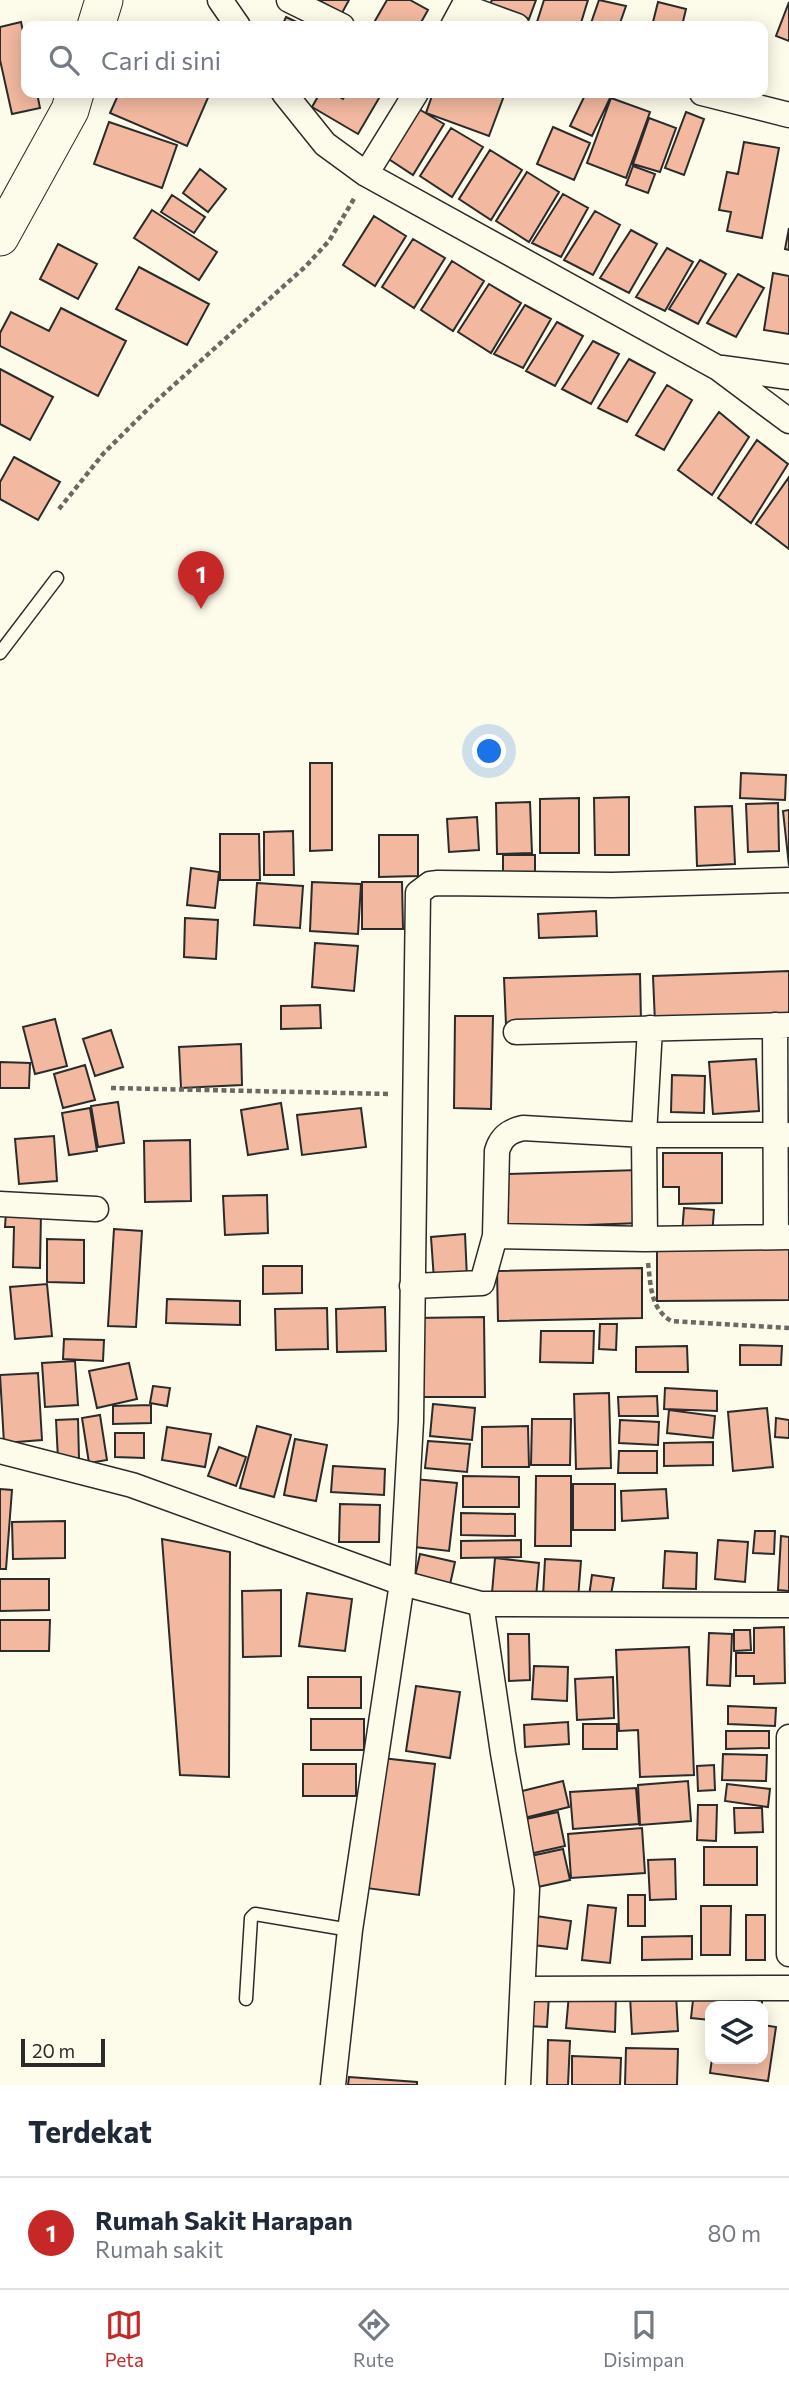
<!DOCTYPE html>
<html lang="id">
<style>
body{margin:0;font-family:Commissioner,sans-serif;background:#f6f6f7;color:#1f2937}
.controls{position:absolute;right:21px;bottom:21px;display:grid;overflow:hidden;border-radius:14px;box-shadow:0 4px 18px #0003}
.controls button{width:63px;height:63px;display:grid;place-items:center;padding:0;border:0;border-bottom:2px solid #e0e1e3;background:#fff;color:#1f2937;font:35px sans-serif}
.scale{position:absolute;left:21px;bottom:18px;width:84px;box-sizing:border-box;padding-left:7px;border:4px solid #2b2b2b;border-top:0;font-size:19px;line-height:24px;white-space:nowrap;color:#2b2b2b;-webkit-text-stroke:5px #fdfbea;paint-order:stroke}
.you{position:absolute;left:490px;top:752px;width:24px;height:24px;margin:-18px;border:5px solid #fff;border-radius:50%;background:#1a73e8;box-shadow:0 0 0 10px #1a73e833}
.badge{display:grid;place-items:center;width:46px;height:46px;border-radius:50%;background:#c62828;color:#fff;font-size:23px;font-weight:700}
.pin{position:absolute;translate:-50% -58px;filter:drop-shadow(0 2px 4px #0008)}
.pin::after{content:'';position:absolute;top:37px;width:24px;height:21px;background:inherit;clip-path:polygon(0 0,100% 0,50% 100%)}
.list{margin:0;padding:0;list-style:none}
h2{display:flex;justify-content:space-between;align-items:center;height:91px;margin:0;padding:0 28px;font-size:30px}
h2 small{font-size:23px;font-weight:400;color:#747a83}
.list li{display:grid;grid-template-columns:46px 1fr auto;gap:21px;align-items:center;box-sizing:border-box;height:112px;padding:0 28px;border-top:2px solid #e0e1e3}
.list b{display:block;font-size:26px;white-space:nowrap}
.list p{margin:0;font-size:23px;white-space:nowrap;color:#747a83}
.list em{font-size:23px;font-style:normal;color:#747a83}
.icon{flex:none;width:38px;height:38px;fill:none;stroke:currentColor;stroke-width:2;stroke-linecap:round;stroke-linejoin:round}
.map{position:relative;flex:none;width:789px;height:2085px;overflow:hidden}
.search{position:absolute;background:#fff;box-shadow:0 4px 18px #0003;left:21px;right:21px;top:21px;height:77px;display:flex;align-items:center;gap:18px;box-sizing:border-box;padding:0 24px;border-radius:14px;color:#747a83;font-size:26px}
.sheet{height:203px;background:#fff}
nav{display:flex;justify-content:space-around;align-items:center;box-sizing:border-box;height:98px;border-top:2px solid #e0e1e3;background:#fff;font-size:19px;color:#747a83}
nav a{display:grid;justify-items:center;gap:4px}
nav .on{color:#c62828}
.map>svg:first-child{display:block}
.building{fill:#f2b8a0;stroke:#2b2b2b;stroke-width:2}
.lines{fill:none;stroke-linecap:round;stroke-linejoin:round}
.service-casing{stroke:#2b2b2b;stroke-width:15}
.minor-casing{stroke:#2b2b2b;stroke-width:27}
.secondary-casing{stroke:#2b2b2b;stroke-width:39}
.path{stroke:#6a6964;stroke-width:4.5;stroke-dasharray:5 3.5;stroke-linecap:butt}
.service{stroke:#fdfbea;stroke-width:12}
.minor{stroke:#fdfbea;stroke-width:24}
.secondary{stroke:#fdfbea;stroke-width:37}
</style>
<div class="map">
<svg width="789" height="2085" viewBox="0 0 789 2085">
<rect width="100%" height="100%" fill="#fdfbea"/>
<!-- building -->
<path class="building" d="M318 0H349L342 13Z
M387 0H410L428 10 419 26H372Z
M492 0H536L529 19 489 6Z
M544 0H588L580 26H551L537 22Z
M599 0 626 6 619 26H590Z
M658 2 686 9 682 26H652Z
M789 2V41L776 36Z
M286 17 305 26H282Z
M21 22 26 46V93H37L40 108 12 114 0 60V27Z
M119 93H210L187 146 110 113Z
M320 93H333L343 99 347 93H382L358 134 312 107Z
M433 93H505L489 136 426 113Z
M586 93 611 96 592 136 570 126Z
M611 98 650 112 626 178 587 163Z
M412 105 444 124 413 175 381 154Z
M686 112 704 119 684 175 665 168Z
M649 118 676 128 660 172 633 164Z
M109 122 177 145 162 188 94 164Z
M553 127 590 143 574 180 537 164Z
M451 128 483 147 452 197 420 176Z
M744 142 779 148 762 238 727 231 731 212 719 210 727 172 738 174Z
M490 150 522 170 491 220 459 199Z
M633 166 655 174 648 193 626 185Z
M200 169 226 189 208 212 183 193Z
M527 172 559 192 529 242 496 221Z
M563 194 588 208 561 257 532 243Z
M172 195 205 217 194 233 161 212Z
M152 210 217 252 199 280 134 238Z
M595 211 620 225 593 275 564 260Z
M374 216 406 236 375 286 343 265Z
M789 228V250L785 249Z
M631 230 657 244 629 293 600 278Z
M413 239 445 258 414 308 382 287Z
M58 244 97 264 78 299 40 279Z
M667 248 693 262 665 311 636 297Z
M700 260 726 274 698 324 669 309Z
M452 261 484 281 453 331 421 310Z
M139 267 209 304 187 345 116 309Z
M773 273 789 276V334L764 330Z
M738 274 764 288 736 337 707 323Z
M489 284 521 303 491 353 458 332Z
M525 305 551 319 523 368 494 354Z
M61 308 126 341 98 396 0 346V333L11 312 49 331Z
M557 322 583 336 555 386 526 371Z
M593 341 619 354 591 404 562 389Z
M629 359 655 373 627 422 598 408Z
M0 369 53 397 30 440 0 424Z
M667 385 692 400 664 450 636 435Z
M719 412 749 437 712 495 678 470Z
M757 440 788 464 751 523 718 498Z
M14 457 60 482 38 520 0 499V482Z
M789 477V549L756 524Z
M310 763H332V850L310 851Z
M741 773 786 775 785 800 740 798Z
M629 797V855H595L594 798Z
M579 798V853H540V799Z
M530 802 532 853 497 854 496 803Z
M778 803 779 851 748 852 746 804Z
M732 806 735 864 697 866 695 807Z
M789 810V866L783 811Z
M477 817 479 850 449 852 447 819Z
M293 831 294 875H264V832Z
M220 834H259L260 880H220Z
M379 835H418V876L379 877Z
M503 855H535V882H503Z
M191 868 219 872 215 908 187 905Z
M312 882 361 884 358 934 310 931Z
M362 882H402L403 929H362Z
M257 883 303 886 300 928 254 925Z
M596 911 597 936 539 938 538 914Z
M185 918 218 920 216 959 184 957Z
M315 943 358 946 354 991 312 987Z
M789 971V1017L655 1023 653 976Z
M640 974 641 1021 506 1025 504 978Z
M320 1005 321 1028 281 1029V1006Z
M455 1016H493L491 1109 454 1108Z
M55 1019 67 1066 35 1074 23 1027Z
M111 1030 123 1067 95 1076 83 1039Z
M241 1044 242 1085 181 1088 179 1047Z
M756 1059 759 1111 713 1114 709 1062Z
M0 1062 30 1063 29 1088H0Z
M85 1065 95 1100 63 1108 54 1074Z
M672 1075 705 1076 704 1113 671 1112Z
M118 1102 124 1143 98 1147 91 1106Z
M281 1103 288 1149 248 1155 241 1110Z
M90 1108 97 1151 69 1155 62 1113Z
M361 1108 366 1147 302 1155 297 1115Z
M54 1136 57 1181 19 1184 15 1139Z
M190 1140 191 1201 145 1202 144 1141Z
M663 1153H722V1203L679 1204V1187H663Z
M639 1170 640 1223 508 1228 506 1174Z
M267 1195 268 1233 225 1235 223 1196Z
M684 1208 714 1210 712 1236 682 1234Z
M6 1212 41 1213 40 1268 13 1267 14 1227H5Z
M114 1229 142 1231 136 1327 108 1326Z
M465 1234 467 1278 434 1280 431 1237Z
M47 1239 84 1240V1283L47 1282Z
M789 1245V1300L657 1301V1246Z
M263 1266H302V1293L263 1294Z
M642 1268V1318L498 1321 497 1271Z
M47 1284 52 1336 15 1339 10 1287Z
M167 1299 240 1301V1325L166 1323Z
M385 1307 386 1351 337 1352 336 1309Z
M327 1308 328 1349 276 1350 275 1309Z
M484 1317 485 1397H416L415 1318Z
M600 1324H617L616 1350 599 1349Z
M541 1331H594L593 1363 540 1362Z
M64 1339 104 1340 103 1361 63 1359Z
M740 1345 782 1346 781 1365H740Z
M687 1346 688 1372H636V1347Z
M75 1361 78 1405 45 1407 42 1363Z
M129 1363 137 1399 97 1408 89 1371Z
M38 1373 42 1440 4 1443 0 1375Z
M153 1386 170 1388 167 1406 150 1403Z
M665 1388 717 1391V1411L664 1409Z
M609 1393 611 1468 576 1469 574 1394Z
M657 1396 658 1416H619L618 1397Z
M433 1404 475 1408 472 1440 430 1436Z
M151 1405V1423L113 1424V1406Z
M767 1408 773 1467 733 1471 728 1412Z
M669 1410 715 1416 713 1438 667 1433Z
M100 1415 107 1460 89 1463 82 1418Z
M776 1418 789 1420V1438L775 1437Z
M78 1419 79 1458 58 1459 56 1420Z
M532 1419H571L570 1465H531Z
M620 1420 659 1422 658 1445 619 1443Z
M257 1426 291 1435 274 1497 240 1488Z
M528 1426 529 1467H482V1427Z
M167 1427 211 1434 205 1467 162 1460Z
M115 1433H144V1458L115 1457Z
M295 1439 327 1445 316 1501 284 1495Z
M428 1441 470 1444 467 1472 425 1468Z
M713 1442V1465L664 1466V1443Z
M219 1447 246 1457 236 1486 208 1476Z
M619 1451H657V1473H618Z
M333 1466 385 1469 384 1495 331 1492Z
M463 1476 519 1477V1507H463Z
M536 1476H571V1546H535Z
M414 1479 457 1483 449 1551 406 1546Z
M573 1484H615V1530H573Z
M0 1489 12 1490 6 1569H0Z
M666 1489 668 1518 622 1521 621 1491Z
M340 1504 380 1505 379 1542H339Z
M461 1513 515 1514V1536L461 1535Z
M65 1521V1558L13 1559 12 1522Z
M755 1531H775L774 1554 753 1553Z
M781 1536 789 1537V1591L778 1590Z
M162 1539 230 1552 229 1777 180 1775Z
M521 1540V1557L461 1558V1541Z
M718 1540 748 1542 745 1582 715 1579Z
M665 1551 697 1553 696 1589 663 1588Z
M420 1554 455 1562 449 1589 414 1581Z
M495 1558 539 1563 536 1597 492 1593Z
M545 1559 581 1561 578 1599 543 1597Z
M592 1575 614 1578 610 1600 589 1596Z
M0 1579H49V1610L0 1611Z
M281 1590V1656L243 1657 242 1591Z
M307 1593 352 1599 345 1651 299 1646Z
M0 1620H50L49 1651H0Z
M784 1627 785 1683 754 1684V1676H736V1653H754V1628Z
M734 1630H750L751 1650 734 1651Z
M709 1633 732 1634 730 1686 707 1685Z
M508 1634H529L530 1680 509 1681Z
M689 1647 694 1775 640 1777 638 1730 619 1731 616 1650Z
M534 1666 568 1667 567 1701 532 1699Z
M308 1677H361V1708H308Z
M613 1677 614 1718 577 1720 575 1679Z
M416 1686 460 1692 450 1758 406 1751Z
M728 1706 776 1708 775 1726 728 1724Z
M311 1719H364V1750H311Z
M568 1722 569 1744 525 1747 524 1725Z
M583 1724H617V1749H583Z
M726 1731H769V1748L726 1749Z
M723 1754 767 1755 766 1781 722 1780Z
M382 1758 435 1764 419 1895 366 1888Z
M303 1764H356V1796H303Z
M714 1765 715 1790 698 1791 697 1766Z
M563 1781 569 1807 524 1818 518 1792Z
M688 1781 691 1821 640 1825 638 1785Z
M727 1784 770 1789 768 1807 725 1801Z
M636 1788 639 1824 573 1829 570 1792Z
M698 1805H717L716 1841 697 1840Z
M734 1808H762L763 1832 735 1833Z
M558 1812 565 1846 525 1855 517 1821Z
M642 1828 645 1873 571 1878 568 1834Z
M704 1847H757V1885H704Z
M563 1849 570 1880 533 1888 526 1857Z
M675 1859 676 1899 650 1900 648 1860Z
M628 1895H645V1926H628Z
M588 1905 616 1908 610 1963 582 1960Z
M701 1906H731L730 1955H701Z
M746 1915H765V1960H746Z
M536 1916 571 1921 567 1949 533 1945Z
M692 1936V1959L642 1960V1937Z
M694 1991 717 1994 716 2006H710V2020L691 2018Z
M531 1994 549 1995 547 2027 529 2026Z
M569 1994H616L615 2032 566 2028Z
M676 1994 678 2031 632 2034 630 1996Z
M725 1996 762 1999V2006H725Z
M763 2025 776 2027 768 2081 710 2073 712 2059H763Z
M548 2040 570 2041 568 2085H547Z
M626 2048 678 2049 677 2085H625Z
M572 2056 621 2058 620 2085H572Z
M349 2077 417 2082V2085H348Z"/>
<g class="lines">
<defs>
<path id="service" d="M0 653 57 578
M246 1999 251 1918 255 1914 350 1930"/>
<path id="minor" d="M220 0 238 26
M289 0 342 26
M465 7 517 26
M453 26 467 0
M284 93 325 144 366 174 718 368 789 421
M702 93 789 115
M366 174 416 93
M722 368 789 377
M775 1025 776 1237
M516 1032 789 1025
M0 1204 96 1209
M495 1236 497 1151C501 1137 509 1131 523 1128L644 1135H789
M645 1239 644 1135 650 1028
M412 1286 482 1283 495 1236 645 1239 789 1237
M0 1451 132 1485 402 1583 481 1604 789 1605
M481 1604 503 1753 527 1889 518 2085
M789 1737V1954
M524 1989 789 1988
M333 2085 350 1930 402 1583 411 1421 418 893 430 884 438 883 612 885 789 880"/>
<path id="secondary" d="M96 26 104 0
M0 237 70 110 75 93"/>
</defs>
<!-- service casing -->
<use href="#service" class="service-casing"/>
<!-- minor casing -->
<use href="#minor" class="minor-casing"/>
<!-- secondary casing -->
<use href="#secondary" class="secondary-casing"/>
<!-- path -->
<path class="path" d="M59 509 103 454 155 402 306 266 329 241 355 197
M111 1088 391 1094
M648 1263C651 1286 650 1308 671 1321L789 1328"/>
<!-- service -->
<use href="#service" class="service"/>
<!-- minor -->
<use href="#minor" class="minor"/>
<!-- secondary -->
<use href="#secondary" class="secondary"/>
</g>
</svg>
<div class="controls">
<button><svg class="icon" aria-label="layers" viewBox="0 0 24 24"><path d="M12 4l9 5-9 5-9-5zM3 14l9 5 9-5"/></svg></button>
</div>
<div class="scale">20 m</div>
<div class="you"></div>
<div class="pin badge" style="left:201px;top:609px">1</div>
<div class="search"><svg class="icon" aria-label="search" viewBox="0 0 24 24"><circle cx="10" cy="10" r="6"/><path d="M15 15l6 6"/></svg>Cari di sini</div>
</div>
<section class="sheet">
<h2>Terdekat<small></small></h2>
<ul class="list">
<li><span class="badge">1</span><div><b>Rumah Sakit Harapan</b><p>Rumah sakit</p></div><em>80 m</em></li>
</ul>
</section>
<nav>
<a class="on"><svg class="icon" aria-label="map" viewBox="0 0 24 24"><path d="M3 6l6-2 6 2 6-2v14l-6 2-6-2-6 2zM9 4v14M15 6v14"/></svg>Peta</a>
<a><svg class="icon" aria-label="directions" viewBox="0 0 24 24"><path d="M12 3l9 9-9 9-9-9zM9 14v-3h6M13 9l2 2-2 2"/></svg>Rute</a>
<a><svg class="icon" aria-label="saved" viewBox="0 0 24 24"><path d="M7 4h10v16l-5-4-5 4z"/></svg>Disimpan</a>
</nav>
